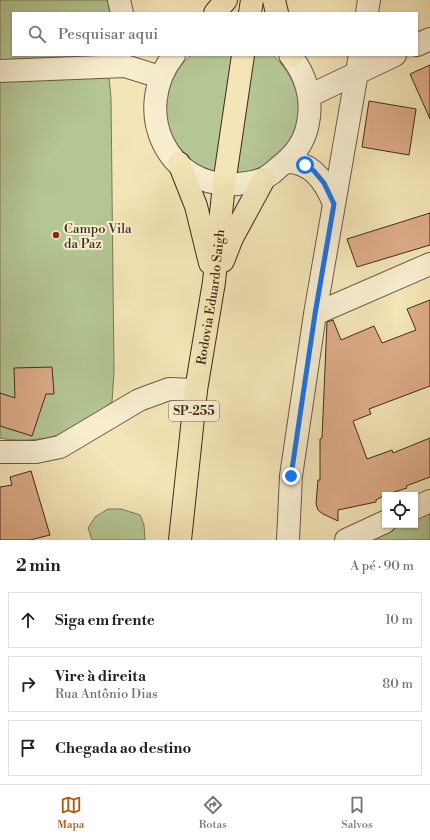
<!DOCTYPE html>
<html lang="pt">
<meta charset="utf-8">
<style>
body{margin:0;font-family:"Libre Bodoni",serif;background:#f2f2f2;color:#202124}
.controls{position:absolute;right:12px;bottom:12px;display:grid;overflow:hidden;border-radius:0px;box-shadow:0 1px 3px #0004}
.controls button{width:36px;height:36px;display:grid;place-items:center;padding:0;border:0;border-bottom:1px solid #e0e0e0;background:#fff;color:#202124;font:20px sans-serif}
.stop{position:absolute;width:12px;height:12px;margin:-9px;border:3px solid #1a73e8;border-radius:50%;background:#fff}
.stop.end{background:#1a73e8;border-color:#fff;box-shadow:0 1px 4px #0008}
.list{margin:0;padding:0;list-style:none}
h2{display:flex;justify-content:space-between;align-items:center;height:52px;margin:0;padding:0 16px;font-size:17px}
h2 small{font-size:13px;font-weight:400;color:#757577}
.list li{display:grid;grid-template-columns:26px 1fr auto;gap:12px;align-items:center;box-sizing:border-box;height:56px;margin:0 8px 8px;padding:0 8px;border:1px solid #e0e0e0;border-radius:0px}
.list b{display:block;font-size:15px;white-space:nowrap}
.list p{margin:0;font-size:13px;white-space:nowrap;color:#757577}
.list em{font-size:13px;font-style:normal;color:#757577}
.icon{flex:none;width:22px;height:22px;fill:none;stroke:currentColor;stroke-width:2;stroke-linecap:round;stroke-linejoin:round}
.map{position:relative;flex:none;width:430px;height:540px;overflow:hidden}
.search{position:absolute;background:#fff;box-shadow:0 1px 3px #0004;left:12px;right:12px;top:12px;height:44px;display:flex;align-items:center;gap:10px;box-sizing:border-box;padding:0 14px;border-radius:0px;color:#757577;font-size:15px}
.sheet{height:244px;background:#fff}
nav{display:flex;justify-content:space-around;align-items:center;box-sizing:border-box;height:56px;border-top:1px solid #e0e0e0;background:#fff;font-size:11px;color:#757577}
nav a{display:grid;justify-items:center;gap:2px}
nav .on{color:#b45309}
.map>svg:first-child{display:block}
.green{fill:#b4c694;stroke:#7c7858}
.building{fill:#ddac88;stroke:#442a1d}
.lines{fill:none;stroke-linecap:round;stroke-linejoin:round}
.minor-casing{stroke:#705944;stroke-width:24}
.trunk-casing{stroke:#442a1d;stroke-width:24}
.minor{stroke:#f7eed0;stroke-width:22}
.trunk{stroke:#f3e5b7;stroke-width:22}
.route{stroke:#1a73e8;stroke-width:5}
.poi-dot{fill:#8f2418;stroke:#f7eed0;stroke-width:1.5}
.labels{text-anchor:middle;stroke-width:4;stroke-linejoin:round;paint-order:stroke}
.shield{fill:#f7eed0;stroke:#7a6553;stroke-width:1}
.shield-label{font-size:12px;font-weight:bold;fill:#442a1d}
.poi-label{font-size:13px;fill:#442a1d;stroke:#f7eed0;text-anchor:start}
.street-label{font-size:13px;fill:#442a1d;stroke:#f7eed0}
</style>
<div class="map">
<svg width="430" height="540" viewBox="0 0 430 540">
<rect width="100%" height="100%" fill="#f3e5b7"/>
<filter id="stains"><feTurbulence type="fractalNoise" baseFrequency=".005" numOctaves="4"/><feColorMatrix values="0 0 0 0 .2 0 0 0 0 .09 0 0 0 0 .02 0 0 0 .5 -.17"/></filter>
<radialGradient id="worn" r=".72"><stop offset=".6" stop-color="#630" stop-opacity="0"/><stop offset="1" stop-color="#630" stop-opacity=".3"/></radialGradient>
<!-- green -->
<path class="green" d="M0 0H112L115 13H13V55H117V61L0 65Z
M191 55H273C351 132 233 218 181 149 173 140 167 128 166 116 165 91 172 72 191 55Z
M109 77 111 98 114 372 112 402C101 410 89 422 77 428 55 439 24 443 0 438V78Z
M108 509H121L140 515 144 525 145 540H92L88 528 95 517Z
M430 509V540H360L394 525H415V515Z"/>
<!-- building -->
<path class="building" d="M430 65V119L410 74Z
M369 101 416 109 409 155 362 147Z
M430 213V245L357 267 347 239Z
M430 300V386L369 409 371 414 353 421 367 459 392 450 393 453 430 438V477L406 486 407 488 385 495 376 500V502L338 510V521L323 514 318 510 316 504 318 480H320V439L322 438 327 322 333 320 341 340 374 326 382 343 416 330 407 309Z
M52 367 54 394H46L32 436 0 426V393L15 398 14 368Z
M31 471 50 535 30 540H0V487L12 485 10 477Z"/>
<g class="lines">
<defs>
<path id="minor" d="M119 0 122 13
M367 13 369 0
M417 45 430 39
M174 55C131 110 166 190 238 184 247 183 257 182 265 178 270 175 275 171 279 167 294 156 305 141 308 123 313 99 306 74 290 55
M0 71 125 66 160 77
M309 96 395 55
M286 162C312 161 326 183 334 204
M315 314 430 264
M0 452H36L60 447 139 400 169 389 196 390
M415 508 430 501
M288 540 291 476 315 314 360 55
M346 540 385 522"/>
<g id="trunk">
<path d="M274 0 277 13"/>
<path d="M215 13 226 0"/>
<path d="M250 13 252 0"/>
<path d="M291 55V56"/>
<path d="M179 163 196 206 210 263"/>
<path d="M223 261 232 238 264 179"/>
<path id="s1" d="M180 540 196 390 214 282 224 184 243 55"/>
</g>
</defs>
<!-- minor casing -->
<use href="#minor" class="minor-casing"/>
<!-- trunk casing -->
<use href="#trunk" class="trunk-casing"/>
<!-- minor -->
<use href="#minor" class="minor"/>
<!-- trunk -->
<use href="#trunk" class="trunk"/>
</g>
<g class="lines">
<!-- route -->
<path class="route" d="M291 476 315 314 334 204 324 183 314 171 305 165"/>
</g>
<!-- markers -->
<circle class="poi-dot" cx="56" cy="235" r="4"/>
<g class="labels">
<!-- shield labels -->
<rect class="shield" x="169" y="401" width="50" height="20" rx="3"/>
<g class="shield-label">
<text x="194" y="415">SP-255</text>
</g>
<!-- poi labels -->
<g class="poi-label">
<text x="64" y="233">Campo Vila<tspan x="64" dy="15">da Paz</tspan></text>
</g>
<!-- street labels -->
<g class="street-label">
<text dy="5" stroke="none"><textPath href="#s1" startOffset="245">Rodovia Eduardo Saigh</textPath></text>
</g>
</g>
<rect width="100%" height="100%" filter="url(#stains)"/>
<rect width="100%" height="100%" fill="url(#worn)"/>
</svg>
<div class="controls">
<button><svg class="icon" aria-label="locate" viewBox="0 0 24 24"><circle cx="12" cy="12" r="6"/><path d="M12 2v4M12 18v4M2 12h4M18 12h4"/></svg></button>
</div>
<div class="stop" style="left:305px;top:165px"></div>
<div class="stop end" style="left:291px;top:476px"></div>
<div class="search"><svg class="icon" aria-label="search" viewBox="0 0 24 24"><circle cx="10" cy="10" r="6"/><path d="M15 15l6 6"/></svg>Pesquisar aqui</div>
</div>
<section class="sheet">
<h2>2 min<small>A pé · 90 m</small></h2>
<ul class="list">
<li><svg class="icon" aria-label="ahead" viewBox="0 0 24 24"><path d="M12 20V5M6 11l6-6 6 6"/></svg><div><b>Siga em frente</b></div><em>10 m</em></li>
<li><svg class="icon" aria-label="right" viewBox="0 0 24 24"><path d="M7 20v-9h11M14 6l5 5-5 5"/></svg><div><b>Vire à direita</b><p>Rua Antônio Dias</p></div><em>80 m</em></li>
<li><svg class="icon" aria-label="arrive" viewBox="0 0 24 24"><path d="M6 21V4h12l-3 4 3 4H6"/></svg><div><b>Chegada ao destino</b></div></li>
</ul>
</section>
<nav>
<a class="on"><svg class="icon" aria-label="map" viewBox="0 0 24 24"><path d="M3 6l6-2 6 2 6-2v14l-6 2-6-2-6 2zM9 4v14M15 6v14"/></svg>Mapa</a>
<a><svg class="icon" aria-label="directions" viewBox="0 0 24 24"><path d="M12 3l9 9-9 9-9-9zM9 14v-3h6M13 9l2 2-2 2"/></svg>Rotas</a>
<a><svg class="icon" aria-label="saved" viewBox="0 0 24 24"><path d="M7 4h10v16l-5-4-5 4z"/></svg>Salvos</a>
</nav>
